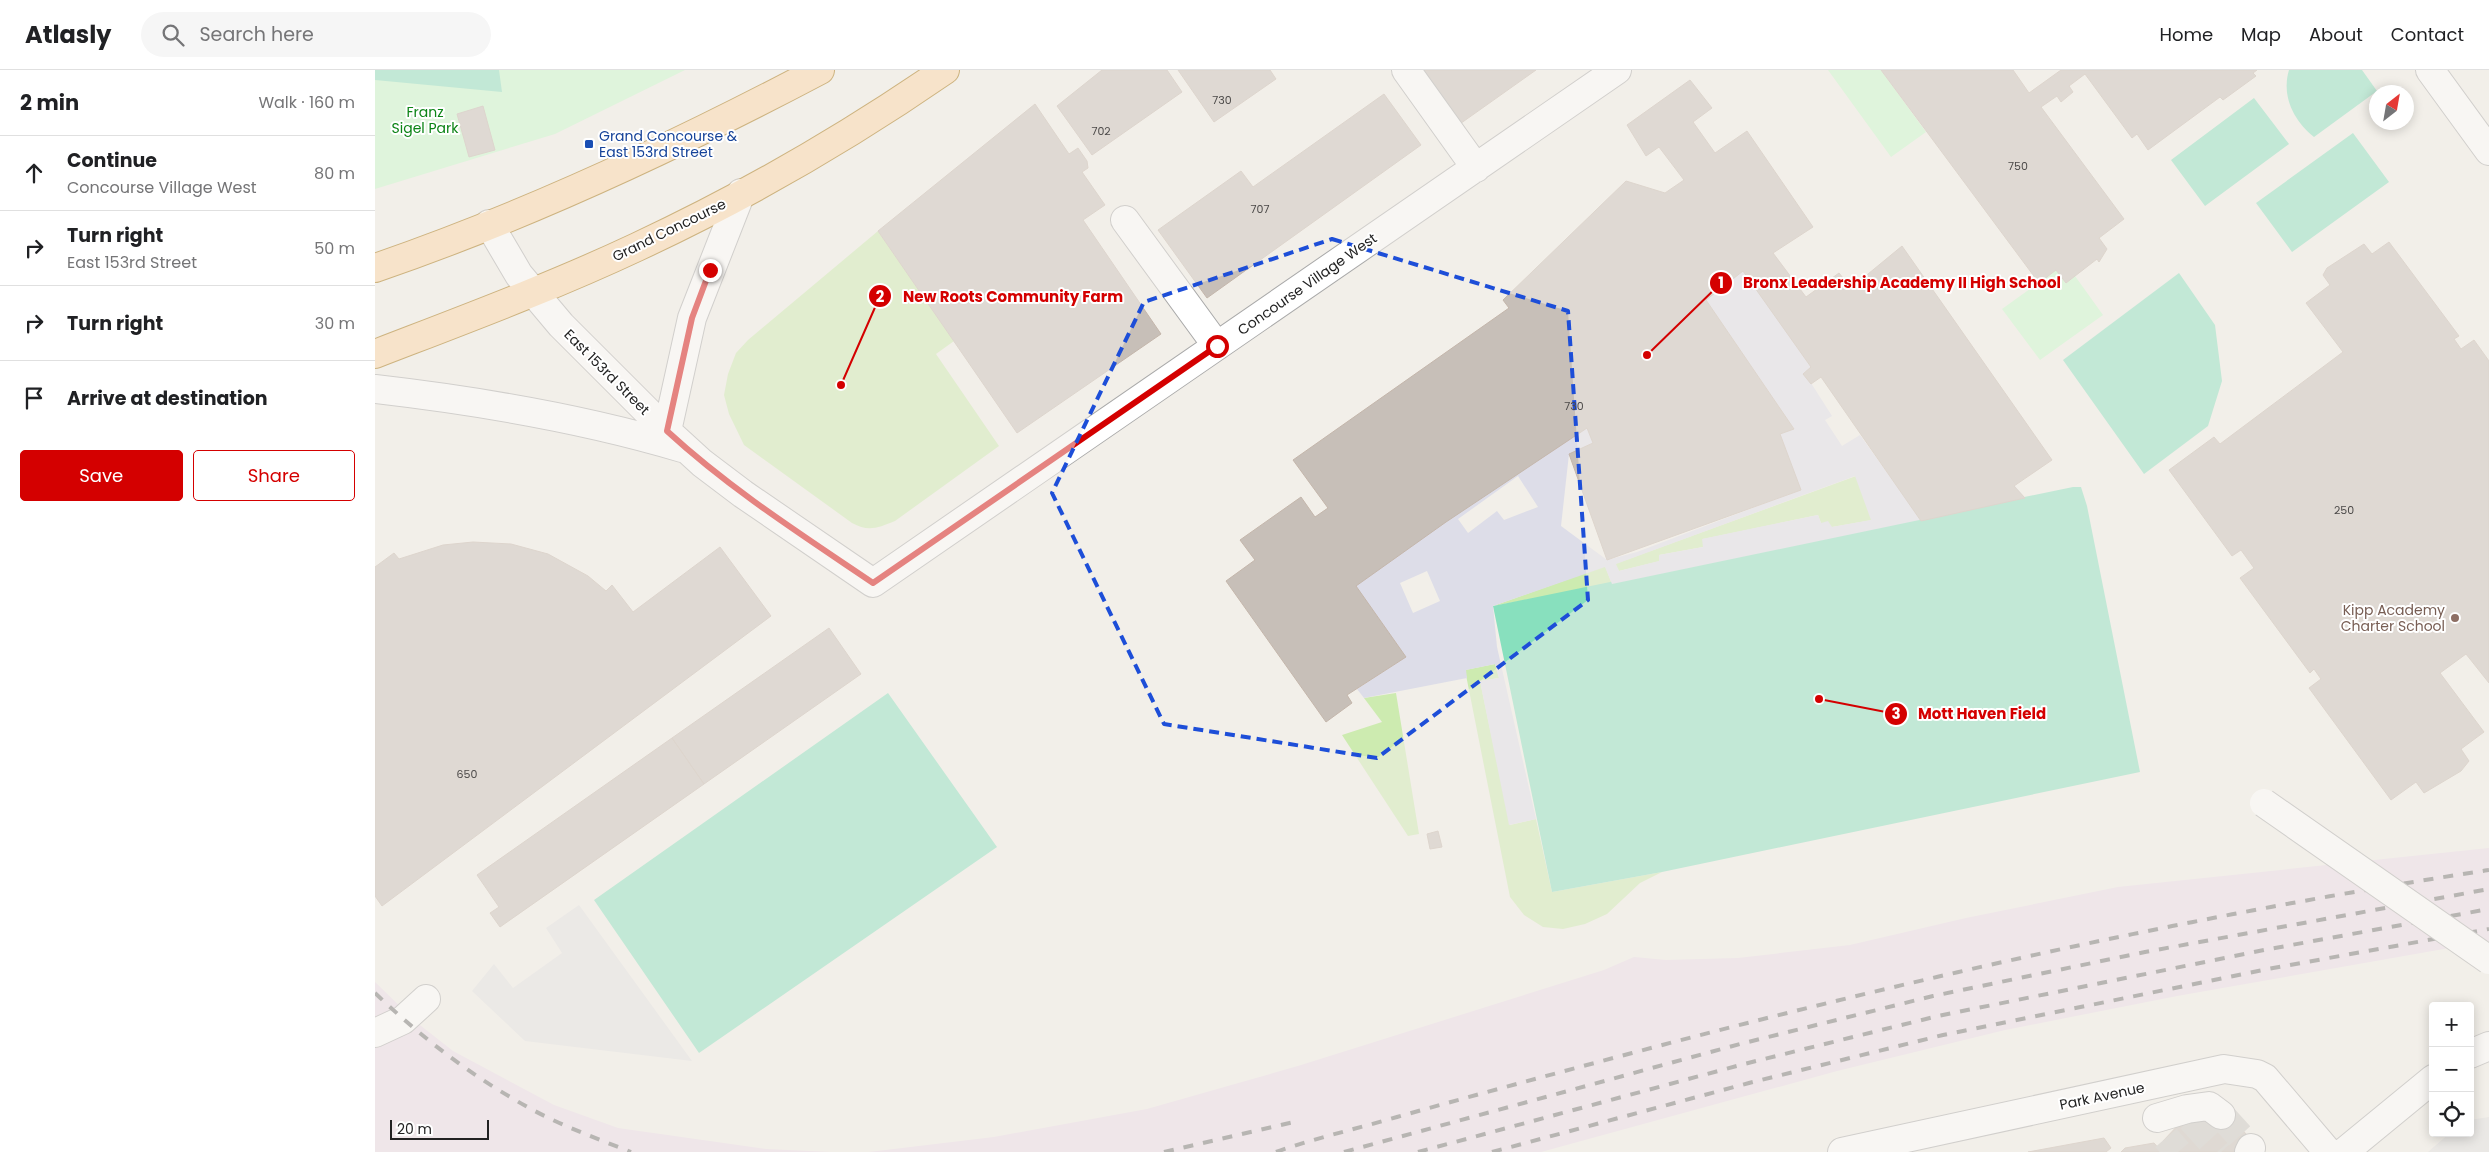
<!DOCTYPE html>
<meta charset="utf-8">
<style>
body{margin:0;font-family:Poppins,sans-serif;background:#f6f6f6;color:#202124}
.controls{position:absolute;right:15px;bottom:15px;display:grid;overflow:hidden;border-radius:5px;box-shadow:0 2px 12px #0003}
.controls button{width:45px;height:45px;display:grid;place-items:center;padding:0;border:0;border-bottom:1px solid #e0e0e0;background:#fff;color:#202124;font:25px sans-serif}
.compass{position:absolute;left:1994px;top:15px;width:45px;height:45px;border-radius:50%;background:#fff;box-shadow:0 2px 12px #0003;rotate:31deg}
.scale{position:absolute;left:15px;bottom:12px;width:99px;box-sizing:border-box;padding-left:5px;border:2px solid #222;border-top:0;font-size:14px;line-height:18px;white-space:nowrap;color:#222;-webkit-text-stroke:4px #fff;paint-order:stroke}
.stop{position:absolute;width:15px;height:15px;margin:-11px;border:4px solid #d40000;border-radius:50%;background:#fff}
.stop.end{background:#d40000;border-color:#fff;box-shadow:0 1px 5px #0008}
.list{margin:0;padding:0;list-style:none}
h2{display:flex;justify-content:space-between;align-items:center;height:65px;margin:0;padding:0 20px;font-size:21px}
h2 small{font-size:16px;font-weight:400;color:#757577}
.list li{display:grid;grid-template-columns:32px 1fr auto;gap:15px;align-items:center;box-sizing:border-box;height:75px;padding:0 20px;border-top:1px solid #e0e0e0}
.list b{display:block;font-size:19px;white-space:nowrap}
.list p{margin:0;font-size:16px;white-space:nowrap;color:#757577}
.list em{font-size:16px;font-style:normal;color:#757577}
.actions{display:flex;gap:10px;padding:15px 20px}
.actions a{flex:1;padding:11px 0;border:1px solid #d40000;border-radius:5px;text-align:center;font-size:18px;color:#d40000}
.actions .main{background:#d40000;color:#fff}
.icon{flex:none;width:28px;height:28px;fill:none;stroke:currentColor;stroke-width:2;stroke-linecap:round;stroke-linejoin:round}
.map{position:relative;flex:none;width:2114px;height:1082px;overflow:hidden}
header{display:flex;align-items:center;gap:30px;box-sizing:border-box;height:70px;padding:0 25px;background:#fff;border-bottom:1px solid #e0e0e0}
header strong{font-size:24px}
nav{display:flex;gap:28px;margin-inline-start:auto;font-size:18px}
.search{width:350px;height:45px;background:#f6f6f6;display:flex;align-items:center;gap:12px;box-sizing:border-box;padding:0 18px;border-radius:28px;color:#757577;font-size:19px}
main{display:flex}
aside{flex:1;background:#fff}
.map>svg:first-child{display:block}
.residential{fill:#e0dfdf}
.industrial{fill:#ebdbe8}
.grass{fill:#cdebb0}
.park{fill:#c8facc}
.pitch{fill:#88e0be}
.parking{fill:#e2e2e2}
.plaza{fill:#dddde8;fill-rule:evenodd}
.building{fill:#c7bfb8;stroke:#c4b6ab}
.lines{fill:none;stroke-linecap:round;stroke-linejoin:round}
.minor-tunnel{stroke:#c8c6c1;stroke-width:28;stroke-dasharray:28 14;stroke-linecap:butt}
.minor-casing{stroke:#a9a9a9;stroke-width:30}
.major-casing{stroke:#a06b00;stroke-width:30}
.minor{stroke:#fff;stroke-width:28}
.major{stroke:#fcd6a4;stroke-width:28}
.rail{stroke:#707070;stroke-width:4;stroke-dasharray:10 10;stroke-linecap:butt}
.minor-bridge-casing{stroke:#a9a9a9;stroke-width:30;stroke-linecap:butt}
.minor-bridge{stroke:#fff;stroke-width:28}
.route{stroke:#d40000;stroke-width:6}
.marked{fill:none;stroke:#1d4ed8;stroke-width:4;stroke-dasharray:10 6;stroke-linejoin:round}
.transit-dot{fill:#1a4fb4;stroke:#fff;stroke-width:2}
.education-dot{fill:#8d6e63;stroke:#fff;stroke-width:2}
.labels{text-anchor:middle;stroke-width:4;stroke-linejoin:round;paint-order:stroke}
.number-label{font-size:11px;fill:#4b4948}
.park-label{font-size:14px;fill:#0c8416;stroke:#fff}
.transit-label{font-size:14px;fill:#164399;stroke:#fff;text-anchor:start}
.street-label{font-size:14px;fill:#222;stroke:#fff}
.education-label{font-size:14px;fill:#785e54;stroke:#fff;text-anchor:end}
.leader{fill:none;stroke:#d40000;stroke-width:2}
.callout-dot{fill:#d40000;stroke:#fff;stroke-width:2}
.mark-label{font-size:15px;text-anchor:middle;font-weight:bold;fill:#fff}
.callout-label{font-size:15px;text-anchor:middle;font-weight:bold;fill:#d40000;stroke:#fff;stroke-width:4;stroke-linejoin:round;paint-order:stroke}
</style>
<header>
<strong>Atlasly</strong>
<div class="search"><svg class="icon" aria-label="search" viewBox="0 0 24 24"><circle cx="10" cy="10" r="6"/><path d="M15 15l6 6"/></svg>Search here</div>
<nav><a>Home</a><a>Map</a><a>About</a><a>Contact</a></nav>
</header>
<main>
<aside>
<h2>2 min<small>Walk · 160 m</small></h2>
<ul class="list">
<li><svg class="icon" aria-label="ahead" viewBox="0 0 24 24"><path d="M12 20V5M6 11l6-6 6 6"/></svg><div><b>Continue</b><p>Concourse Village West</p></div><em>80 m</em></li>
<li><svg class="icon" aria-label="right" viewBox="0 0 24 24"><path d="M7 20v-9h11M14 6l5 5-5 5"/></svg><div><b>Turn right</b><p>East 153rd Street</p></div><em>50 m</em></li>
<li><svg class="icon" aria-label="right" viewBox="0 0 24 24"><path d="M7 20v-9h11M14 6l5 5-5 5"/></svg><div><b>Turn right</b></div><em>30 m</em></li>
<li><svg class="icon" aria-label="arrive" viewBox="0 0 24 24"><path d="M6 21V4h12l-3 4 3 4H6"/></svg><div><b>Arrive at destination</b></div></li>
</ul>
<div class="actions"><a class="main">Save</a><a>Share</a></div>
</aside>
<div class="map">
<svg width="2114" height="1082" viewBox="0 0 2114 1082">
<rect width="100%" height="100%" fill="#f2efe9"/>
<!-- residential -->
<path class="residential" d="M2114 1047V1082H2053L2075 1063H2095V1050Z"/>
<!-- industrial -->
<path class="industrial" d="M2114 778V871L1802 926 1630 960 1462 1001 1166 1082H494L619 1067 772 1039 923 996 1229 900 1259 887 1291 890 1363 888 1475 875 1591 848 1743 817Z
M0 912 41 952 78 981 179 1035 243 1058 391 1079 455 1082H0Z"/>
<!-- grass -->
<path class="grass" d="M503 161 579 271 561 284 624 376 520 451C503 458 493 462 477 453L369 375 354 344 349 325 353 304 361 283 373 270Z
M1481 406 1497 450 1457 457 1446 453 1443 445 1328 469V477L1284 485 1285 491 1244 501 1240 494Z
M1230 496 1237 514 1118 536Z
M1120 594 1124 608 1105 611 1135 755 1161 749 1177 822 1287 802 1265 813 1232 844 1210 854 1188 859 1168 857 1149 845 1135 827 1090 600Z
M1021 623 1044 764 1033 766 967 665 1007 652 989 628Z"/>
<!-- park -->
<path class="park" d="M0 0H310L180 64 0 119Z
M1453 0H1506L1551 62 1516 87Z
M1681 200 1691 212 1700 206 1728 245 1665 290 1627 239Z"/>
<!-- pitch -->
<path class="pitch" d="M0 0H124L127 22 0 10Z
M1914 0H1987L2002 21 1939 67C1919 51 1906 26 1914 0Z
M1879 28 1914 74 1830 136 1796 90Z
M1978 63 2014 112 1917 182 1881 133Z
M1804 203 1840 255 1847 311 1833 356 1769 404 1688 290Z
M1698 417H1706L1712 436 1765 702 1287 802 1177 822 1118 536Z
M513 623 622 777 324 983 219 830Z"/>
<!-- parking -->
<path class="parking" d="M204 835 317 991 150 971 97 921 119 894 138 918 187 883 171 858Z"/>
<!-- plaza -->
<path class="plaza" d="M1398 183 1431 227 1627 400 1650 428 1237 514 1230 497 1118 536 1122 577 1161 749 1134 755 1105 611 1124 608 1120 594 1091 600 1092 608 989 628 982 619 1031 587 981 516 940 447 964 430 1212 358 1218 373 1194 384 1186 456 1232 490 1262 482 1425 420 1405 364 1419 359 1331 230 1368 201ZM1446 306 1524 419 1485 365 1467 376 1450 350 1457 346 1436 313ZM1143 406 1163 437 1129 450 1122 441 1093 463 1083 449ZM1480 406 1496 450 1457 457 1453 451 1446 453 1443 445 1327 469 1328 477 1284 485V491L1244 501 1241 494ZM1052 501 1065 531 1038 543 1025 513Z"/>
<!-- building -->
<path class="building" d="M727 0H792L807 22 717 85 682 36Z
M803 0H895L901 9 839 52Z
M1043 0H1161L1082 56Z
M1506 0H1638L1654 23 1686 0H1882L1878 3 1881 6 1848 30 1845 27 1773 80 1762 64 1757 68 1710 4 1694 16 1698 22 1686 32 1682 26 1666 37 1749 149 1724 168 1732 179 1724 192 1722 189 1691 213 1681 200 1664 213Z
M1315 10 1337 38 1318 52 1340 83 1372 61 1438 157 1398 183 1431 227 1464 203 1476 218 1527 176 1677 390 1639 416 1650 428 1546 451 1446 307 1436 314 1428 304 1436 297 1368 201 1331 230 1419 359 1405 364 1426 420 1232 490 1194 384 1218 373 1212 358 1071 452 981 516 1031 587 972 625 977 633 951 652 851 511 880 490 865 470 926 427 940 447 953 438 918 390 1134 238 1128 230 1251 111 1290 123 1309 110 1284 77 1271 86 1252 55Z
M1009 24 1046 75 832 228 783 160 866 101 878 117Z
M660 34 694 84 703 78 712 91 713 98 707 102 730 135 708 150 786 264 642 363 503 161Z
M108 36 120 80 94 87 82 44Z
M2014 172 2084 266 2079 269 2086 279 2099 270 2114 291V613L2091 584 2065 603 2109 662 2086 679 2094 691 2086 701 2049 723 2041 712 2016 730 1934 618 1946 609 1939 599 1935 603 1865 508 1879 498 1866 480 1857 486 1794 400 1839 367 1845 374 1968 282 1931 233 1955 215 1948 205 1952 198 1989 174 1997 184Z
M98 472 136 474 173 484 213 506 231 521 237 515 258 542 345 477 396 546 7 836 0 826V497L19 483 24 489 68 475Z
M454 558 486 604 329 714 297 668Z
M297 668 329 714 125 857 115 843 124 837 102 805Z
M1063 761 1067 777 1055 779 1052 764Z
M1853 1044 1881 1075 1872 1082H1798L1788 1071 1808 1050Z
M1729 1068 1736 1078 1731 1082H1653Z
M1779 1073 1787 1082H1746L1750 1078Z"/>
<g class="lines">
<!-- minor-tunnel -->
<path class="minor-tunnel" d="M1846 1045 1876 1078
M1816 1049 1846 1082
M1791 1068 1803 1082"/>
<defs>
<path id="minor" d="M1031 0 1101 98
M2055 0 2114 81
M750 150 842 276
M114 154 144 205 186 255 292 361 327 393 368 424 498 513 1242 0
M0 319C104 331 207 348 307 378
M292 361 317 248 366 123
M0 963 28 950 51 929
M2095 984 2114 976
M1782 1048 1812 1039 1834 1036 1846 1045
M1467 1082 1849 999 1882 1004 1890 1008 1953 1082
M1874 1082 1876 1078
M1969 1082 2058 1009"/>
<path id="major" d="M0 198C152 146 303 75 445 0
M0 284C88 250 177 217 262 177 369 127 473 67 570 0"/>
</defs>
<!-- minor casing -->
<use href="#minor" class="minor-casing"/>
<!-- major casing -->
<use href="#major" class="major-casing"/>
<!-- minor -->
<use href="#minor" class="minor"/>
<!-- major -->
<use href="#major" class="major"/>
<!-- rail -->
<path class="rail" d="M0 923C42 963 87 999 137 1028 174 1051 215 1066 256 1082
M789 1082 919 1052
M901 1082C940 1068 981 1059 1022 1047 1100 1025 1178 1004 1257 983 1539 908 1825 844 2114 800
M969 1082 1365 974 1558 926 1770 882 2114 819
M1043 1082 1369 994 1563 946 1889 880 2114 839
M1117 1082 1374 1013 1568 965 1893 899 2114 859"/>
<defs>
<path id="minor-bridge" d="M1889 733 2114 890"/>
</defs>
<!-- minor-bridge casing -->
<use href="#minor-bridge" class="minor-bridge-casing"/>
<!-- minor-bridge -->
<use href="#minor-bridge" class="minor-bridge"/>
</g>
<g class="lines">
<!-- route -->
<path class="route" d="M335 200 317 248 292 361C355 419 427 465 498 513L842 276"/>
</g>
<!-- marked area -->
<path d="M0 0H2114V1082H0ZM957 169 1193 241 1213 530 1002 688 789 654 677 423 769 232Z" fill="#f2efe9" fill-opacity=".55" fill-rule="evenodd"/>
<path class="marked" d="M957 169 1193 241 1213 530 1002 688 789 654 677 423 769 232Z"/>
<!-- markers -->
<rect class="transit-dot" x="209" y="69" width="10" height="10" rx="2.5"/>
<circle class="education-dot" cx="2080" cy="548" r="5"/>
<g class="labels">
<!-- number labels -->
<g class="number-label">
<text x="847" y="34">730</text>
<text x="726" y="65">702</text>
<text x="1643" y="100">750</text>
<text x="885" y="143">707</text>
<text x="1199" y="340">730</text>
<text x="1969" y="444">250</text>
<text x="92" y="708">650</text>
</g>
<!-- park labels -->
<g class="park-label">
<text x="50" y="47">Franz<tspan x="50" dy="16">Sigel Park</tspan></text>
</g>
<!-- transit labels -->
<g class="transit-label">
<text x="224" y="71">Grand Concourse &amp;<tspan x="224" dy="16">East 153rd Street</tspan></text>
</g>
<!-- street labels -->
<g class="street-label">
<text transform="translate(294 160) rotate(-26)" y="5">Grand Concourse</text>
<text transform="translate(932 214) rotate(-35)" y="5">Concourse Village West</text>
<text transform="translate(232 302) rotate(45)" y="5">East 153rd Street</text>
<text transform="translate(1727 1026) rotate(-12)" y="5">Park Avenue</text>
</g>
<!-- education labels -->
<g class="education-label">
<text x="2070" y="545">Kipp Academy<tspan x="2070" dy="16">Charter School</tspan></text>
</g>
</g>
<!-- callouts -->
<path class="leader" d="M1272 285L1346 213M466 315L505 226M1444 629L1521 644"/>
<g class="callout-dot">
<circle cx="1272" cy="285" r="5"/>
<circle cx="466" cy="315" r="5"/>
<circle cx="1444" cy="629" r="5"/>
<circle cx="1346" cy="213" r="12"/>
<circle cx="505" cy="226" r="12"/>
<circle cx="1521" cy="644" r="12"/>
</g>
<g class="mark-label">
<text x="1346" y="218">1</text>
<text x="505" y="232">2</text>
<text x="1521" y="649">3</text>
</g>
<g class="callout-label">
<text x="1527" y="218">Bronx Leadership Academy II High School</text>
<text x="638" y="232">New Roots Community Farm</text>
<text x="1607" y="649">Mott Haven Field</text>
</g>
</svg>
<div class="controls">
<button>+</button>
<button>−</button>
<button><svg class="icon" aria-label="locate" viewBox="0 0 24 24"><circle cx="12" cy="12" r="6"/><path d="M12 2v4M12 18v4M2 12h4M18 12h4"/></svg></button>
</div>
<svg class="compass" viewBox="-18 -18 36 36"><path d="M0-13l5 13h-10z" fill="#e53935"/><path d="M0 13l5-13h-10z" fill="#757577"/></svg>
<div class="scale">20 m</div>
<div class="stop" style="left:842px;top:276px"></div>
<div class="stop end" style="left:335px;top:200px"></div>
</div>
</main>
